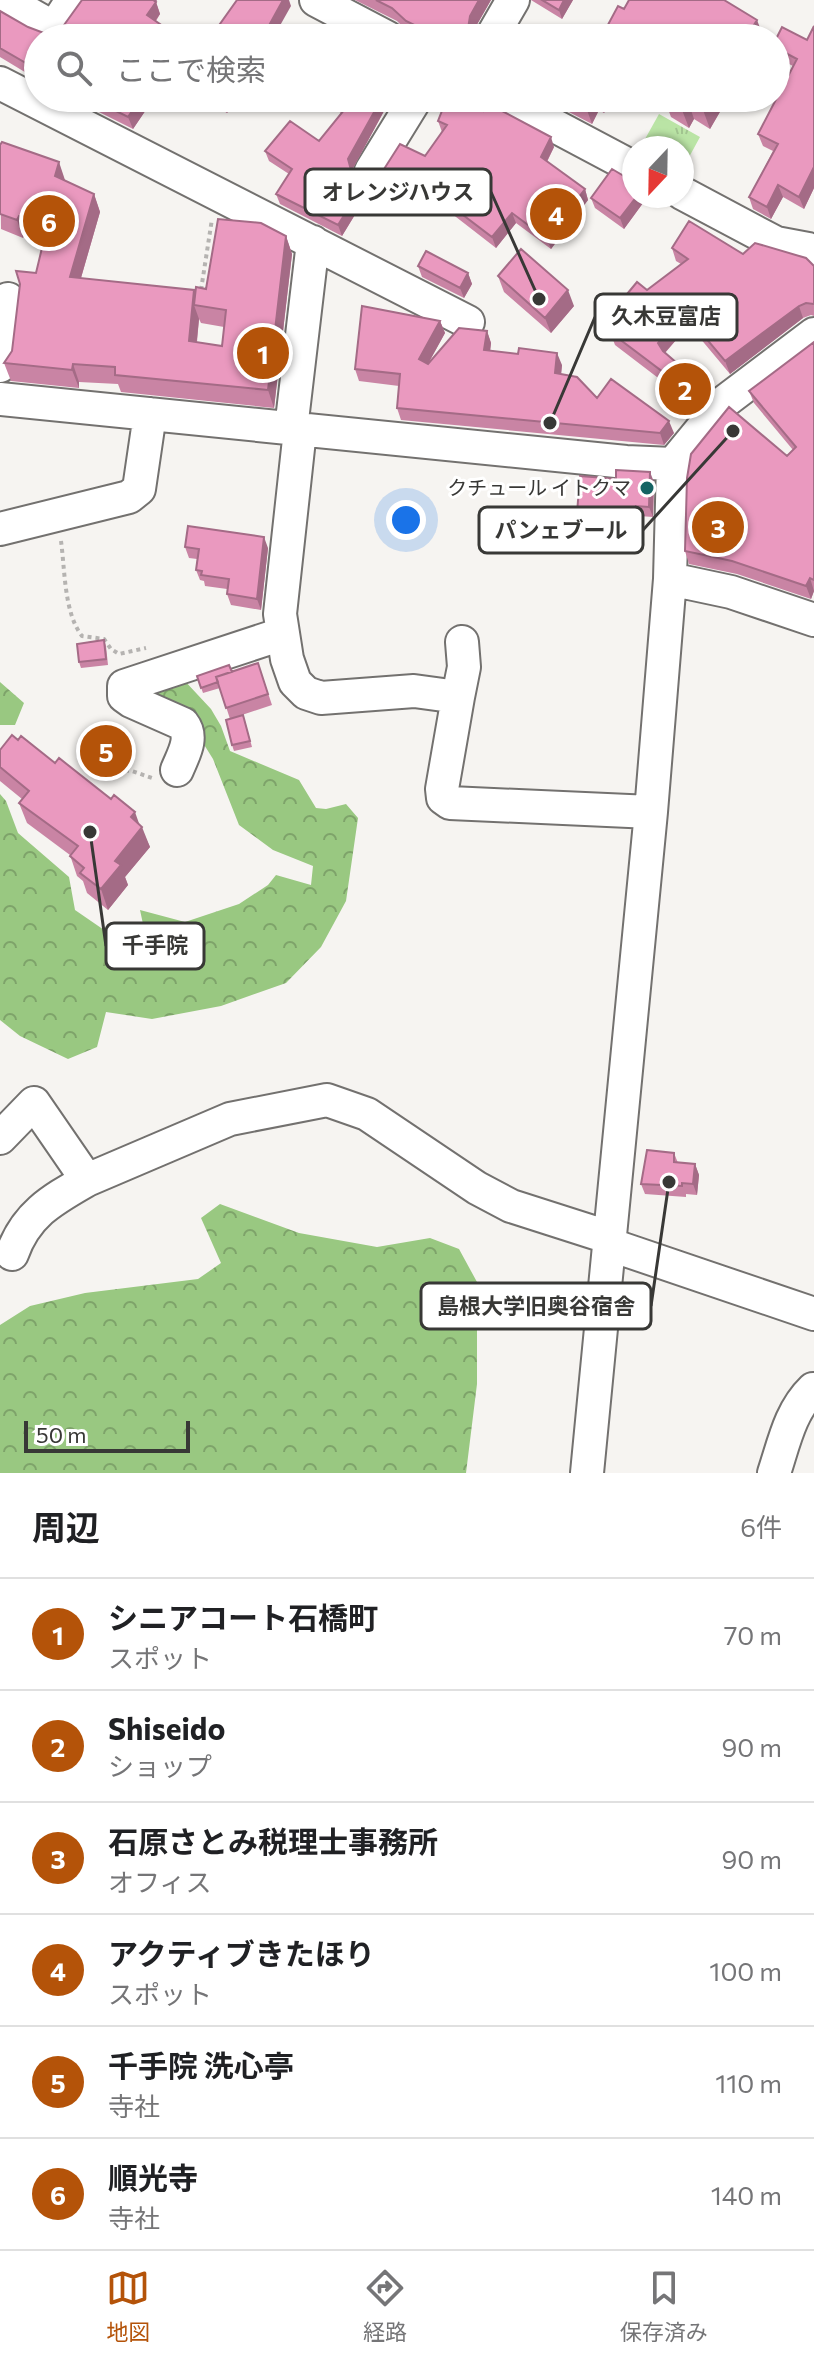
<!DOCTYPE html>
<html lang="ja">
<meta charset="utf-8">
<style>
body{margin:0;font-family:Commissioner,"Noto Sans JP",sans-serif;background:#f2f2f2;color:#202124}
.compass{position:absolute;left:622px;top:136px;width:72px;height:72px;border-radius:50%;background:#fff;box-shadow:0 2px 6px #0004;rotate:202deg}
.scale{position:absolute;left:24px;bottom:20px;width:166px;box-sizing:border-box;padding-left:8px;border:4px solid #383836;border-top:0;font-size:22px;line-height:28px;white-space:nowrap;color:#383836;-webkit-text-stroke:6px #fff;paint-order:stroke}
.you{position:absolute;left:406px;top:520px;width:28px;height:28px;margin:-20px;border:6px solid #fff;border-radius:50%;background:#1a73e8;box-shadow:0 0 0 12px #1a73e833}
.badge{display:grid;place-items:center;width:52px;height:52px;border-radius:50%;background:#b45309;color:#fff;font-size:26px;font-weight:700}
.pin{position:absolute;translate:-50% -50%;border:4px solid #fff;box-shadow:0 2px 8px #0006}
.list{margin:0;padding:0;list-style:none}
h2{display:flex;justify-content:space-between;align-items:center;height:104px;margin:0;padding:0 32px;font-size:34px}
h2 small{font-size:26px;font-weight:400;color:#757577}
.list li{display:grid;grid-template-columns:52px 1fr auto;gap:24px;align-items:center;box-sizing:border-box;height:112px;padding:0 32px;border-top:2px solid #e0e0e0}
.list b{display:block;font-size:30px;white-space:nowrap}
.list p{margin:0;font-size:26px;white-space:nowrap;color:#757577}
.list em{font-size:26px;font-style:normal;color:#757577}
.icon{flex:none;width:44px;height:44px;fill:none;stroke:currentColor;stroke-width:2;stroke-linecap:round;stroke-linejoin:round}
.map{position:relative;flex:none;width:814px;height:1473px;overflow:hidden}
.search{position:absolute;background:#fff;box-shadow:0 2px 6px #0004;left:24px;right:24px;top:24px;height:88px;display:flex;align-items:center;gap:20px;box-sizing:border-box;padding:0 28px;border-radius:44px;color:#757577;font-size:30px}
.sheet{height:776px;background:#fff}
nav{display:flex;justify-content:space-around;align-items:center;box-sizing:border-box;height:112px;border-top:2px solid #e0e0e0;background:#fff;font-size:22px;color:#757577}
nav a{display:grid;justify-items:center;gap:4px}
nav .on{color:#b45309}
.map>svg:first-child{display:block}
.forest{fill:url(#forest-crowns)}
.park{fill:url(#park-tufts)}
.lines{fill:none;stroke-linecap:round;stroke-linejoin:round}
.minor-casing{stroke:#73716f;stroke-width:36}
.path{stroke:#b5b3b1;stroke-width:4;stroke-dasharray:4 4;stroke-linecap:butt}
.minor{stroke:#fff;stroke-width:32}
.wall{fill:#c984a4;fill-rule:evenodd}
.shaded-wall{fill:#a46b86}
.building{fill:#ea99bf;stroke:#a46b86;stroke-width:2}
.poi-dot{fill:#146363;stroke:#fff;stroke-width:3}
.labels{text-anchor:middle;stroke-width:6;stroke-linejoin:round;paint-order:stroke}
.poi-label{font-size:20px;fill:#383836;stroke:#fff;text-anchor:end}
.leader{fill:none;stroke:#383836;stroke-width:3}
.callout-dot{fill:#383836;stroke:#fff;stroke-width:3}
.callout{fill:#fff;stroke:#383836;stroke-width:3}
.callout-label{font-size:22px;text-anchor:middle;font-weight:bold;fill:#383836}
</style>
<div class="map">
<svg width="814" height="1473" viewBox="0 0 814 1473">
<defs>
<pattern id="forest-crowns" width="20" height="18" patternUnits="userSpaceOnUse" patternTransform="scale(2)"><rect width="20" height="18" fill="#99c881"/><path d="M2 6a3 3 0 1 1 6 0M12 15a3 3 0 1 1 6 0" fill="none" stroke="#7ea36a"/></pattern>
<pattern id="park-tufts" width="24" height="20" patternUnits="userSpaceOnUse" patternTransform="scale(2)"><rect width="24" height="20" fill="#bae4a5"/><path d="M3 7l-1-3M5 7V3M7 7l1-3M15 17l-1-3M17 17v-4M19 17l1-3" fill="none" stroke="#a1c48f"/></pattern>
</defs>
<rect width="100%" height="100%" fill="#f6f4f1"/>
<!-- forest -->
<path class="forest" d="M183 679 211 709 221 726 230 751 299 780 316 808 326 809 346 804 358 818 346 901 321 947 286 983 221 1006 152 1019 106 1012 97 1047 68 1059 20 1036 0 1020V794L6 801 18 833 69 877 75 910 107 932 146 938 140 910 185 922 239 904 268 885 276 875 311 885 313 866 273 850 239 825 213 759 193 727 155 699 153 692Z
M0 682 24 703 15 725H0Z
M220 1204 299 1233 377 1247 430 1238 459 1249 477 1282V1384L466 1473H0V1325L30 1306 85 1293 198 1279 221 1263 201 1218Z"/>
<!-- park -->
<path class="park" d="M659 114 700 137 682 170V148H640Z"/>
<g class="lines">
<defs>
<path id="minor" d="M5 0 54 28 72 0
M316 0 388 38
M491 38 513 0
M0 83 468 322
M502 98 634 168
M371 171 416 98
M682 193 776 243 808 249 814 252
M0 366 8 299
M0 399 626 462 673 464 724 402 814 334
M291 429 313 242
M300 430 280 614 287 659 295 682 306 693 321 698 414 691 458 697 442 789 443 798 450 803 651 812
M0 529 129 497 139 489 150 414
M670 579 731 592 814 620
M458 697 464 667 462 642
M177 770C183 755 194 738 183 724L131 701 124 696V686L282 634
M0 1138 34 1103 87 1180 230 1119 327 1100 367 1114 477 1188 511 1206 608 1237
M608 1244 814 1314
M12 1254C26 1214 52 1200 87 1180
M587 1473 651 812 670 579 673 464
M774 1473C784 1443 790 1411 813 1389"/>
</defs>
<!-- minor casing -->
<use href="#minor" class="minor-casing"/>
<!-- path -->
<path class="path" d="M201 290 212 219
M61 541C65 570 64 613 82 636L104 639 111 649 119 654 146 648
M117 770 132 771 152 778"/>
<!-- minor -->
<use href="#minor" class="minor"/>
</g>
<!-- wall -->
<path class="wall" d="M355 0H491L475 28 474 38H419L410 34 397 21Z
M531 0H573L562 19Z
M156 2 160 14 156 21 38 38V80L0 57V11L28 27 49 35Z
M814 26V188L804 209 783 197 771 219 753 209 749 197 773 151 763 146 758 134 793 66 777 58 776 39 807 40Z
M71 98H154L133 129Z
M203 98H237L227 113Z
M322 98H390V100L352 170 353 172 370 190 342 236 280 204 276 194 289 174 269 161 265 151 319 141 341 113Z
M542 98H612L604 113 599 110 592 124Z
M664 98H728L710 129 694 119 689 128 671 117Z
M438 121 554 147 547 162 585 189 588 200 551 249 516 223 496 248 429 196 426 199 388 179 384 169 425 156 442 132Z
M0 145 65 180V181L94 194 100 212 81 278 195 294 206 289 286 236 292 254 274 408 121 392 118 384 79 382V388L11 381 4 363 12 351 36 273 44 241 25 233 23 238 1 229ZM199 319 201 323 224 327 222 346 197 342Z
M591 198 643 203 624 229 595 208Z
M672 248 743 254 814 266V316L811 315 803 318 730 374 689 325 665 353 692 376 697 388 687 400 615 345 610 332 622 316 618 305 647 290 681 264 676 261Z
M418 266 468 273 472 284 464 298 422 277Z
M498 276 574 306 551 333 504 292Z
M440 321 445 333 428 364 487 331 491 343 490 350 562 365 561 374 597 398 674 433 664 445 401 420 397 408 399 386 359 381 355 369Z
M814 342V591L811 599 737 574 689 564 685 551 793 450 754 403 749 391Z
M654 482 653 517 639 516 637 554 613 553 609 543 610 532H603L600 525 581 523 577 513Z
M185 547 268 548 261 610 231 605 227 594V589L205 586 204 581 200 580 196 570 197 559 189 558Z
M104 640 106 646 108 665 81 668 79 662Z
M258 663 272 705 230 719 220 688 203 693 197 676 232 672Z
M245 721 252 747 234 751 232 745Z
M18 740 55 763 139 824 150 847 125 877 128 885 108 910 87 893 83 881 77 876 70 855 27 823 19 803 22 799 0 781V750Z
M674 1153 678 1163 695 1164 699 1175 697 1195 686 1194V1197L645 1194 641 1184Z"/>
<!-- shaded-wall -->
<path class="shaded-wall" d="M149 0H157L156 2 160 14 151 27 147 15Z
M283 0H289L291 6 273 38 266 31Z
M479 0H491L475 28 474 38H464L470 16Z
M564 0H573L562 19 559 10Z
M757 20 764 38H746Z
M141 98H154L133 129 128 117Z
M225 98H237L227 113 222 101Z
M382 98H390V100L352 170 355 181 348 159Z
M593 98H595L599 110 592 124 587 110Z
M600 98H612L604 113 599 99Z
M710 98H728L710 129 703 110Z
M688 101 694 119 689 128 682 110Z
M551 137 554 147 544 167 541 157Z
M59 162 65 180 61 193 55 176Z
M814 167V188L804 209 799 197Z
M366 180 370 190 342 236 338 225Z
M778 185 783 197 771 219 767 207Z
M425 186 429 196 426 199 422 189Z
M585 189 588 200 551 249 547 239Z
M94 194 100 212 76 295 70 277Z
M637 196H640L643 203 624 229 620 218Z
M512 213 516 223 496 248 492 237Z
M19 216 25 233 23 238 17 220Z
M286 236 292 254 274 408 268 390Z
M468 273 472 284 464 298 460 288Z
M194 290 200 306 194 305 199 319 195 358 189 341Z
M568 290 574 306 551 333 545 318Z
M799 306 803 318 730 374 725 361Z
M684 312 689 325 662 356 658 343Z
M440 321 445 333 424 371 419 359Z
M487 331 491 343 489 362 484 350Z
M557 353 562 365 560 385 555 373Z
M73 364 79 382V388L72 370Z
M692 376 697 388 687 400 683 387Z
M669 421 674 433 664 445 660 433Z
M650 472 654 482 653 517 649 507Z
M636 506 639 516 637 554 634 544Z
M264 537 268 548 261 610 257 599Z
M810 578 814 591 811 599 806 586Z
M135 812 141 829 142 827 150 847 125 877 128 885 108 910 101 889 115 861 131 817Z
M695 1164 699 1175 697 1195 693 1184Z"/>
<!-- building -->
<path class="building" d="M82 0H153L156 2 147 15 180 38H38V70L0 48V11L28 27 49 35 59 32Z
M237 0H283L266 31 277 38H210Z
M376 0H479L470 16 468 29 464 38H441L406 21 392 8Z
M542 0H564L559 10Z
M629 0H724L757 20 746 38H610L603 34 618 6 624 9Z
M814 26V167L799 197 778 185 767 207 749 197 778 144 758 134 797 59 776 48V39L782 27 807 40Z
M524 31 538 38H520Z
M90 98H141L128 117Z
M331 98H382L348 159 351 170 358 177 366 180 338 225 276 194 292 169 265 151 290 121 319 141 345 109Z
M447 98 483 111 487 103 551 137 541 157 585 189 547 239 512 213 492 237 425 186 422 189 384 169 400 144 425 156 447 125 438 121Z
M564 98H593L587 110Z
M665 98H710L703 110 688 101 682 110Z
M2 142 59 162 55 176 94 194 70 277 194 290 189 341 222 346 226 310 194 305 196 287 206 289 218 219 261 223 286 236 268 390 115 375V367L73 364 72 370 4 363 12 351 20 284 16 271 36 273 47 227 19 216 17 220 0 214V145Z
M612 169 634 182 631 186 634 189V196H637L620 218 591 198Z
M689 221 743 254 755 243 806 258 814 266V304L806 303 799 306 725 361 684 312 658 343 663 351 692 376 683 387 610 332 625 311 618 305 637 282 647 290 688 259 672 248Z
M521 249 568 290 545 318 498 276Z
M426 251 468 273 460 288 418 266Z
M362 306 440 321 419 359 428 364 459 328 487 331 484 350 518 354 519 348 557 353 555 373 577 377 597 398 611 379 669 421 660 433 397 408 400 374 355 369Z
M814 342V580L810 578 806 586 732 561 685 551 687 478 691 454 729 407 787 456 796 447 749 391Z
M616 470 650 472 649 507 636 506 634 544 609 543 611 522H599V515L577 513 580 476 616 479Z
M188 526 264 537 257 599 227 594 229 579 201 575 202 571 196 570 199 549 185 547Z
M104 640 106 659 79 662 77 644Z
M258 663 268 694 226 708 216 677Z
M229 665 232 672 216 677 218 682 201 688 197 676Z
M243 715 250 741 232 745 226 720Z
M12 735 18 740 21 736 55 763 59 758 111 799 114 795 135 812 131 817 142 827 115 861 121 865 101 889 80 873 84 868 70 856 78 846 19 803 29 791 0 767V750Z
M647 1150 674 1153V1162L695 1164 693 1184 682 1183V1186L641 1184Z"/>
<!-- markers -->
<circle class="poi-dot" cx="647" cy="488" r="8"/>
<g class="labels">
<!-- poi labels -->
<g class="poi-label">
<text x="631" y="495">クチュール イトクマ</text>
</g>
</g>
<!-- callouts -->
<path class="leader" d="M539 299L491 192M550 423L595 317M733 431L643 530M90 832L106 946M669 1182L651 1306"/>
<g class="callout-dot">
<circle cx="539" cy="299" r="8"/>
<circle cx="550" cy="423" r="8"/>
<circle cx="733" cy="431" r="8"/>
<circle cx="90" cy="832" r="8"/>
<circle cx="669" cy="1182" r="8"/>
</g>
<g class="callout">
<rect x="305" y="169" width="186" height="46" rx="8"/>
<rect x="595" y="294" width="142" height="46" rx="8"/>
<rect x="479" y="507" width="164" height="46" rx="8"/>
<rect x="106" y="923" width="98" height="46" rx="8"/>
<rect x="421" y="1283" width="230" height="46" rx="8"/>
</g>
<g class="callout-label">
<text x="398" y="200">オレンジハウス</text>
<text x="666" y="324">久木豆富店</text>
<text x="561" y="538">パンェブール</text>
<text x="155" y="953">千手院</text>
<text x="536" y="1314">島根大学旧奥谷宿舎</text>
</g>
</svg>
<svg class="compass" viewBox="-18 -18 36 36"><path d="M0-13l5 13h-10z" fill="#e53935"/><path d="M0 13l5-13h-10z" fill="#757577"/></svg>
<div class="scale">50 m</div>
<div class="you"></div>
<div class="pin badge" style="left:263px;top:353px">1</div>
<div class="pin badge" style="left:685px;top:389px">2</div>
<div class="pin badge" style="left:718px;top:527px">3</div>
<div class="pin badge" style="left:556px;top:214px">4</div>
<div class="pin badge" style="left:106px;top:751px">5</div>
<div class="pin badge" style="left:49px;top:221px">6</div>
<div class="search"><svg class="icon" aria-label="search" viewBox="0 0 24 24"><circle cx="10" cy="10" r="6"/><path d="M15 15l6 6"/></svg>ここで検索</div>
</div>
<section class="sheet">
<h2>周辺<small>6件</small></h2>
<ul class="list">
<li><span class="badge">1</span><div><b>シニアコート石橋町</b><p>スポット</p></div><em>70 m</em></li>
<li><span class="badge">2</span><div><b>Shiseido</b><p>ショップ</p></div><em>90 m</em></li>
<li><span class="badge">3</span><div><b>石原さとみ税理士事務所</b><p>オフィス</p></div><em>90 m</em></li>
<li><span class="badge">4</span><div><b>アクティブきたほり</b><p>スポット</p></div><em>100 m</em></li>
<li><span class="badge">5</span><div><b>千手院 洗心亭</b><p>寺社</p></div><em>110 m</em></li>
<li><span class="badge">6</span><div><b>順光寺</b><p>寺社</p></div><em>140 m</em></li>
</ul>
</section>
<nav>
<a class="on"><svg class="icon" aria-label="map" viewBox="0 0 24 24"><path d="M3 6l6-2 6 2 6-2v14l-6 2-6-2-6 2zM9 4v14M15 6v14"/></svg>地図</a>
<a><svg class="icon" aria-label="directions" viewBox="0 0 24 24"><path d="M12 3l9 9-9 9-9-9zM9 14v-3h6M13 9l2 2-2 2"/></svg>経路</a>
<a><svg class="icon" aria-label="saved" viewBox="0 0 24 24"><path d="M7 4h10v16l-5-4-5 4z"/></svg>保存済み</a>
</nav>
